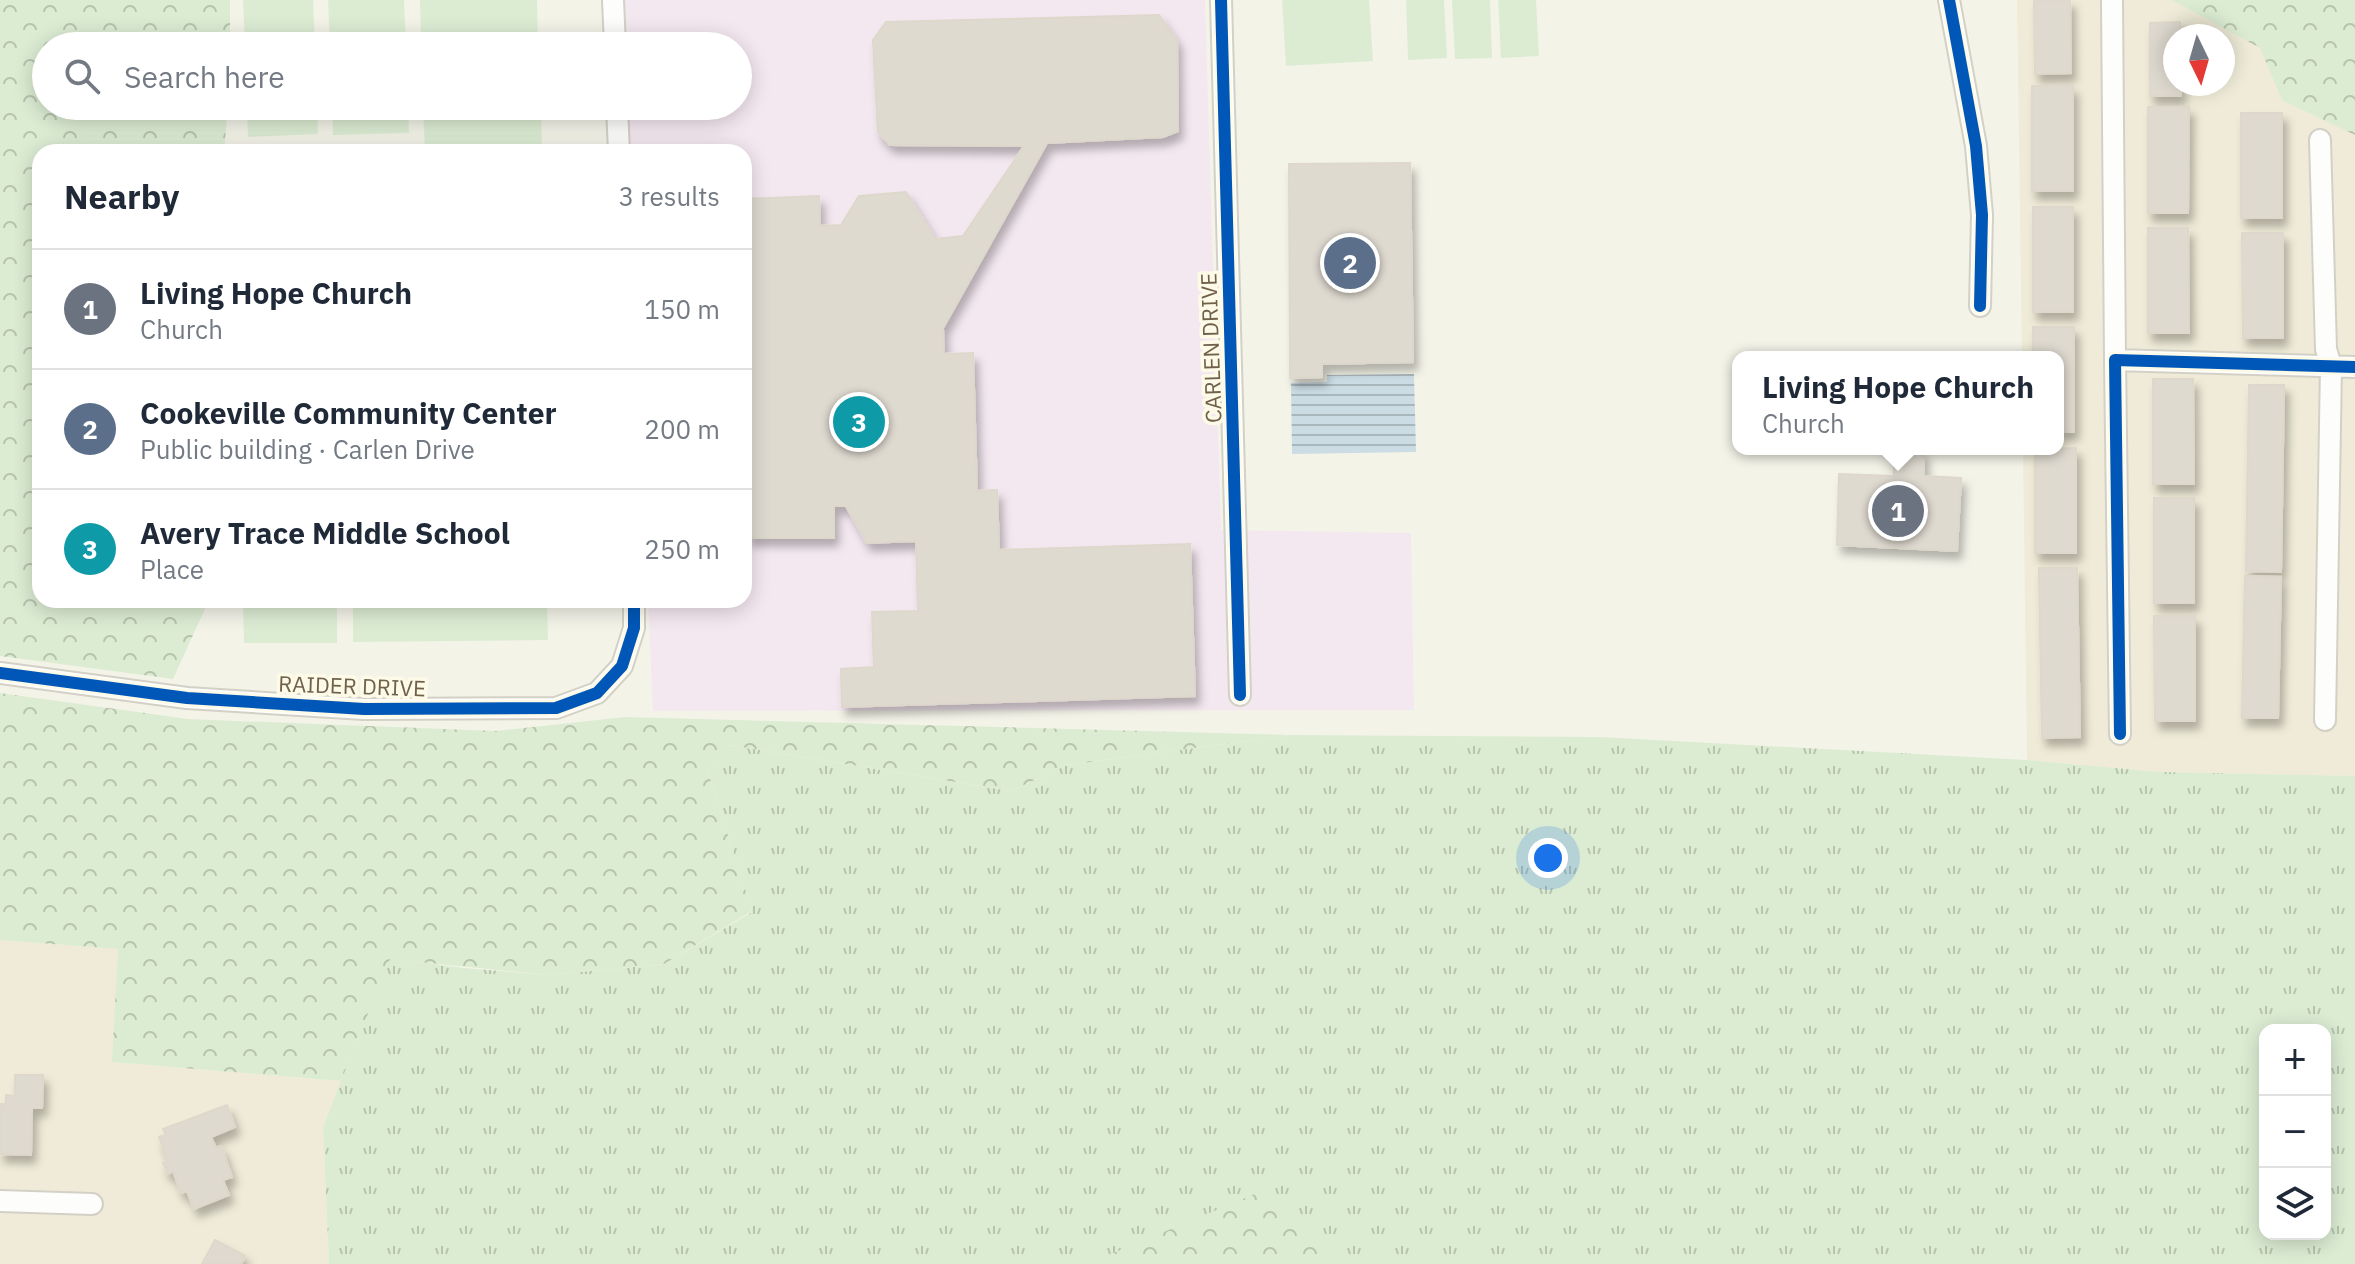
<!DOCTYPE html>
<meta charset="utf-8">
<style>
body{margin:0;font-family:"IBM Plex Sans",sans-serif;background:#f6f6f7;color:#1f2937}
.controls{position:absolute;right:24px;bottom:24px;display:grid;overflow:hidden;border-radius:16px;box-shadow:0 4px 20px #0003}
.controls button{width:72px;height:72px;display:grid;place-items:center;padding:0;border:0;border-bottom:2px solid #e0e1e3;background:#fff;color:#1f2937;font:40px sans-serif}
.compass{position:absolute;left:2163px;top:24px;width:72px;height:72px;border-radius:50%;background:#fff;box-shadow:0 4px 20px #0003;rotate:175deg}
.you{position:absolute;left:1548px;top:858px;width:28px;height:28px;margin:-20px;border:6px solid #fff;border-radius:50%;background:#1a73e8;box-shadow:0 0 0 12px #1a73e833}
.badge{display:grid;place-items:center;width:52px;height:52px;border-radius:50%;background:#0b8043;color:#fff;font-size:26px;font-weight:700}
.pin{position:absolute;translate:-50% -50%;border:4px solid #fff;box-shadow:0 2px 8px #0006}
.popup{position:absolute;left:1732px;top:351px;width:332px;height:104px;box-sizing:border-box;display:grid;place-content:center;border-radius:16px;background:#fff;filter:drop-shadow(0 2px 6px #0005);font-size:26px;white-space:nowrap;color:#747a83}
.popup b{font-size:30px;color:#1f2937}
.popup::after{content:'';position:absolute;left:50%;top:100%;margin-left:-16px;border:16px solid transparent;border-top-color:#fff}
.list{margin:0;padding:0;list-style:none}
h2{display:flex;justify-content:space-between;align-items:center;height:104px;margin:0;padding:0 32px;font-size:34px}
h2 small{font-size:26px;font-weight:400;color:#747a83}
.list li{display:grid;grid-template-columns:52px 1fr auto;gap:24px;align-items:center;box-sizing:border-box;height:120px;padding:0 32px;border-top:2px solid #e0e1e3}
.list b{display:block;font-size:30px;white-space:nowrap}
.list p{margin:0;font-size:26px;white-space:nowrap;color:#747a83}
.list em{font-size:26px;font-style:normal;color:#747a83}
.icon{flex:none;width:44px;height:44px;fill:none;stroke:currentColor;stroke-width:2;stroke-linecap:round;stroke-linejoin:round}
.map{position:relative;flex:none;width:2355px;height:1264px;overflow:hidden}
.search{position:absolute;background:#fff;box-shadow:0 4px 20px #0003;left:32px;top:32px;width:720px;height:88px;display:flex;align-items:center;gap:20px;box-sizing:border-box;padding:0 28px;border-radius:44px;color:#747a83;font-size:30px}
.panel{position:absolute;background:#fff;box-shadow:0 4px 20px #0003;left:32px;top:144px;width:720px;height:464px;border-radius:24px}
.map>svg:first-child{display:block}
.residential{fill:#efebd8;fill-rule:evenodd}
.education{fill:#f4e8f0}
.grass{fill:url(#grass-tufts);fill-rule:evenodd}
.forest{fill:url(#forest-crowns)}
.pitch{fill:#dcecd3}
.water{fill:url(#water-rules)}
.building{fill:#dfdad0;stroke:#ddd8cb;stroke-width:2;filter:url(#shadow)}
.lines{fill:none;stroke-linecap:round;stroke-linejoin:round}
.minor-casing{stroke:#d3d0c6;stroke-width:24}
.minor{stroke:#fdfdfc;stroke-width:20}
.cycleway-casing{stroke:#fdfae8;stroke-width:17}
.cycleway{stroke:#0057b8;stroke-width:12}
.labels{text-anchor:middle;stroke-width:7;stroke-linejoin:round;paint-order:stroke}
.street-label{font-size:22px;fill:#70614b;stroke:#fdfae8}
</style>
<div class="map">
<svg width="2355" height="1264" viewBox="0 0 2355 1264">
<defs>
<pattern id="grass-tufts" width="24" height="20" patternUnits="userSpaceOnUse" patternTransform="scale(2)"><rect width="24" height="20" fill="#dcecd3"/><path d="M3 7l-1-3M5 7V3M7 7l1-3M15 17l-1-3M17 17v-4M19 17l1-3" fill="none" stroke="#b7c3ad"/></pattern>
<pattern id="forest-crowns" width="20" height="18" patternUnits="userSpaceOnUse" patternTransform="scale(2)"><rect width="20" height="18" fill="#dcecd3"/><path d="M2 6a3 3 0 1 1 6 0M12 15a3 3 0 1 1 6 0" fill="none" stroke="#b7c3ad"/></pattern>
<pattern id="water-rules" width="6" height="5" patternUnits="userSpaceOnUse" patternTransform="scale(2)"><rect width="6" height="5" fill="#cbdce4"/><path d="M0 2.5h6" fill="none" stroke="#a9b6bb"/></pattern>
<filter id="shadow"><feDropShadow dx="4.5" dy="8" stdDeviation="4" flood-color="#0004"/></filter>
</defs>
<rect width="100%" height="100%" fill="#f4f3e8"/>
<!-- residential -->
<path class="residential" d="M2017 0H2192L2355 100V776L2160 772 2027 760 2023 449H2058V357H2022ZM2175 36H2223V84H2175Z
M0 940 118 949 113 1062 341 1081 323 1127 329 1264H0Z"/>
<!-- education -->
<path class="education" d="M625 0H1205L1221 530 1411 533 1414 710 653 711 648 600H744V152H629L627 106H738V46H626Z"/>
<!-- grass -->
<path class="grass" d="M1291 735 1599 737 2027 760 2160 772 2355 776V1264H329L323 1127 389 958 464 968 548 975 664 964 752 912 708 772 728 745 1011 791 1067 765ZM2265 1030H2325V1234H2265Z"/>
<!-- forest -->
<path class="forest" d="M0 0H230V46H46V106H228L224 152H40V600H209L173 679 0 656Z
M2172 0H2355V135L2282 100 2260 48Z
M0 693 188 719 496 731 625 717 1291 735 1067 765 1011 791 729 745 708 772 752 911 664 964 548 975 390 959 341 1081 112 1062 118 949 0 940Z
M1267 1189 1338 1264H1087Z"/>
<!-- pitch -->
<path class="pitch" d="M243 0H313L315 46H245Z
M328 0H404L406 46H330Z
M420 0H537L538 46H421Z
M1282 0H1369L1373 61 1286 66Z
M1406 0H1444L1447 58 1408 60Z
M1452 0H1490L1492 58 1455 59Z
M1498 0H1536L1539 56 1501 58Z
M247 106H317L318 134 248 137Z
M332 106H408L409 133 333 135Z
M423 106H541L542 152H425Z
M243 600H337V643H244Z
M353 600H547L548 640 353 642Z"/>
<!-- water -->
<path class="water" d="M1414 374 1416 452 1292 454 1291 383 1327 382V375Z"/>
<!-- building -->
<path class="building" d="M2034 0H2070L2071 73 2035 74Z
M1159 15 1177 41 1178 131 1163 137 1047 143 943 328 944 354 973 353 977 491 997 490 999 550 1190 544 1195 696 842 707 841 669 874 667 872 612 918 611 916 541 867 543 846 506H834V538H747V511H744V199L819 196 820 226 841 225 859 196 906 192 935 239 963 236 1024 146 890 145 878 132 873 40 886 22Z
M2180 22 2181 36H2175V84H2181V96H2150V23Z
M2032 86H2073V191H2032Z
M2148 107H2189L2188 213H2148Z
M2241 113H2282V218H2241Z
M1410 163 1413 362 1322 364V377L1290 378 1289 164Z
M2033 207H2073V312H2033Z
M2148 228H2188L2189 333H2148Z
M2242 233H2283V338H2243Z
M2033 327H2074V432H2058V357H2033Z
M2153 379H2193L2194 484H2153Z
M2249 385H2284L2281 572 2246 571Z
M2076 448V553H2035V449Z
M1894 450 1924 451V476L1961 478 1957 551 1837 545 1839 474 1894 476Z
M2154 498H2194V603H2154Z
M2039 568H2077L2080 737 2042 738Z
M2245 576 2281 577 2278 718H2242Z
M2154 616H2195V721H2155Z
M15 1075H43L42 1108H32L31 1155 0 1154V1104H6V1095L15 1096Z
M227 1105 235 1127 211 1137 216 1148 221 1146 232 1177 223 1180 229 1195 194 1209 187 1191 181 1193 173 1171 168 1174 163 1163 168 1161 159 1137 166 1135 163 1129Z
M215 1240 245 1256 241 1264H202Z"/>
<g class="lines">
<defs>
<path id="minor" d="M613 0 615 46
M1221 0 1240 695
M1949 0 1976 146 1982 215 1980 306
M2112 2 2115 360
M617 106 619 152
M2320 140 2326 349 2331 366 2325 720
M0 673 187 698 364 709 556 708 597 693 622 666 634 628V600
M2120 734 2115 360 2355 367
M0 1201 92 1204"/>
</defs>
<!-- minor casing -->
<use href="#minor" class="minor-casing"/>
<!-- minor -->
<use href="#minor" class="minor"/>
<defs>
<path id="cycleway" d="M1221 0 1240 695
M1949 0 1976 146 1982 215 1980 306
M0 673 187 698 364 709 556 708 597 693 622 666 634 628V600
M2120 734 2115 360 2355 367"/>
</defs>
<!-- cycleway casing -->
<use href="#cycleway" class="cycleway-casing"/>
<!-- cycleway -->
<use href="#cycleway" class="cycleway"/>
</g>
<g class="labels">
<!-- street labels -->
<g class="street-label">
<text transform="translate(1211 348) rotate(-92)" y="8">CARLEN DRIVE</text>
<text transform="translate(352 686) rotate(2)" y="8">RAIDER DRIVE</text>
</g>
</g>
</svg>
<div class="controls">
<button>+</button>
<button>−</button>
<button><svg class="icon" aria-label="layers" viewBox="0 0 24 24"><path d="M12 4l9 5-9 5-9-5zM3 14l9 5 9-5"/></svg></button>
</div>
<svg class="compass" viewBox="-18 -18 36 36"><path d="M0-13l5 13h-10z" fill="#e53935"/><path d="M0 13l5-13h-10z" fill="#747a83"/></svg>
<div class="you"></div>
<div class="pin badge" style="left:1898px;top:511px;background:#6b7280">1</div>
<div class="popup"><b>Living Hope Church</b>Church</div>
<div class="pin badge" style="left:1350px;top:263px;background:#5c6f8a">2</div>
<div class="pin badge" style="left:859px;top:422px;background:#0f9aa8">3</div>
<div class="search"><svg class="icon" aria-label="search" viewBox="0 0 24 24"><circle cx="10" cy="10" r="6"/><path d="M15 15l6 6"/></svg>Search here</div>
<section class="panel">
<h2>Nearby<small>3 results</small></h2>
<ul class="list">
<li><span class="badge" style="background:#6b7280">1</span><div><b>Living Hope Church</b><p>Church</p></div><em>150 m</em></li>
<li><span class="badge" style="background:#5c6f8a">2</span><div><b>Cookeville Community Center</b><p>Public building · Carlen Drive</p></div><em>200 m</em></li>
<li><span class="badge" style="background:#0f9aa8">3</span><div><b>Avery Trace Middle School</b><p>Place</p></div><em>250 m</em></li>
</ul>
</section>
</div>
